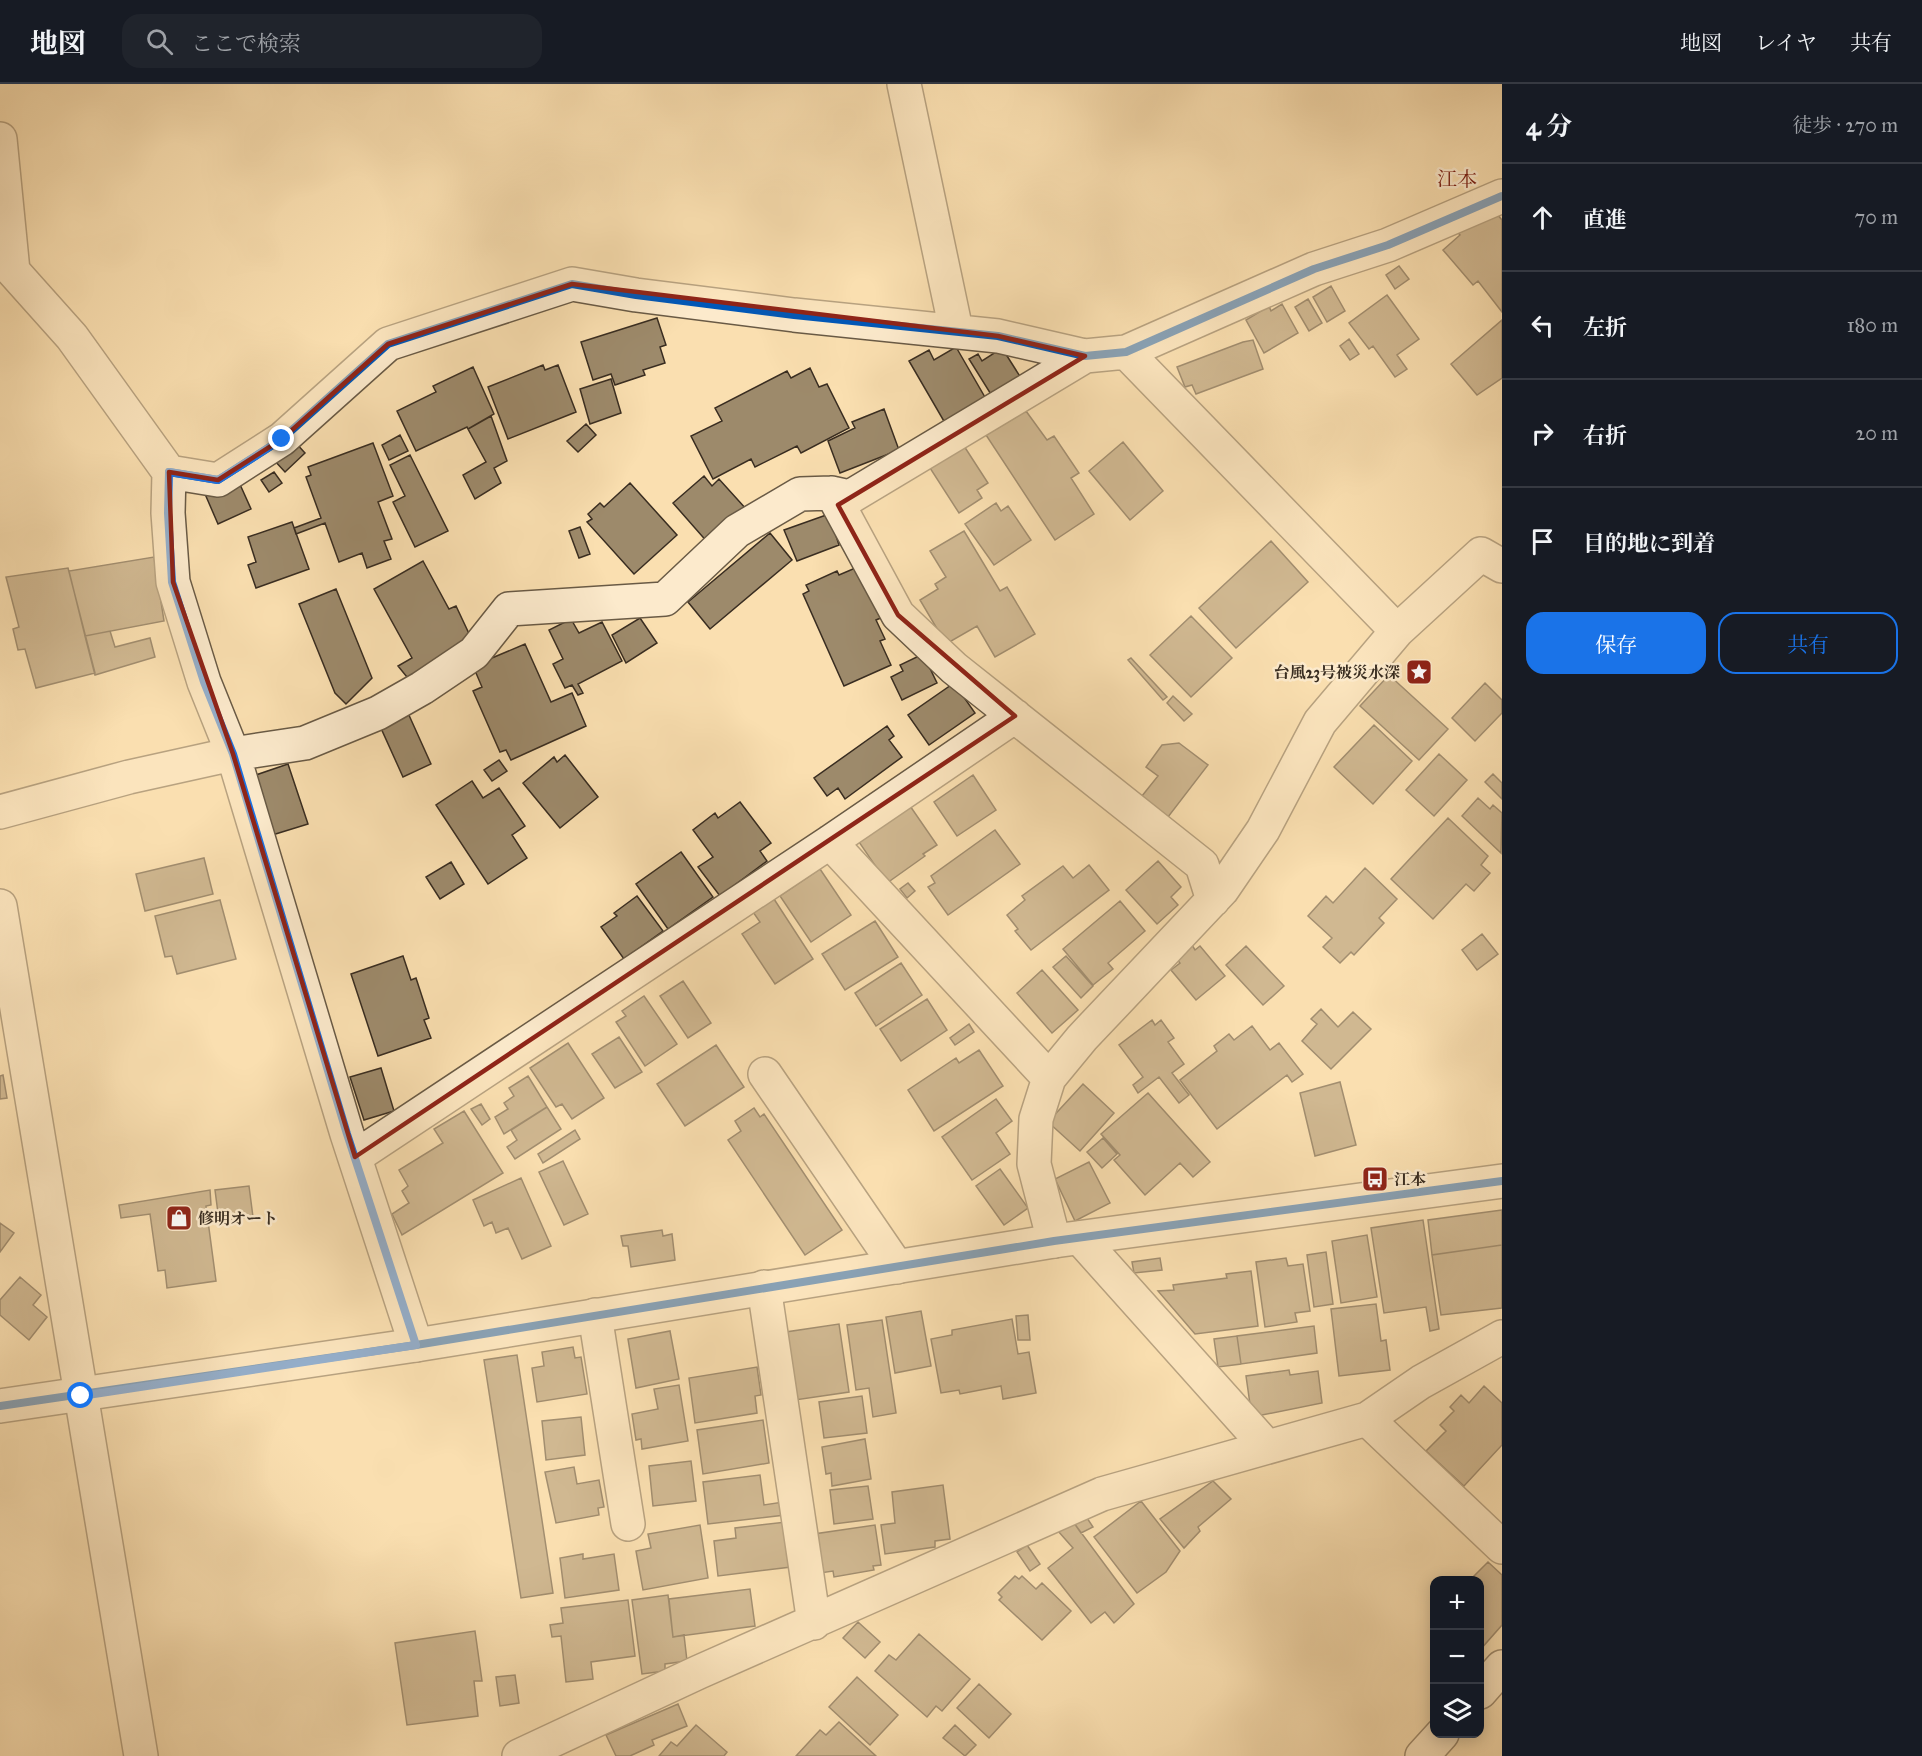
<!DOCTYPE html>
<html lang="ja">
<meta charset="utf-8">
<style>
body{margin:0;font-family:"IM FELL Great Primer","Noto Serif JP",serif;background:#20242c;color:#f1f3f6}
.controls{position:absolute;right:18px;bottom:18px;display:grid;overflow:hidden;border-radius:12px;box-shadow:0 3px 15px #0003}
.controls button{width:54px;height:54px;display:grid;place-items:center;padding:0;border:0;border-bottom:2px solid #363941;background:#171b24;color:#f1f3f6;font:30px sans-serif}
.stop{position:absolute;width:18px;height:18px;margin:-14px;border:4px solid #1a73e8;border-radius:50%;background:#fff}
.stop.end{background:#1a73e8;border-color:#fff;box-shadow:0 2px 6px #0008}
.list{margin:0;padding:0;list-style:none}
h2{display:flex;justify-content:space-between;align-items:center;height:78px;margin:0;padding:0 24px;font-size:26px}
h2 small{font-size:20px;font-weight:400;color:#9ea1a6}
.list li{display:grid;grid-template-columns:39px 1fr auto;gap:18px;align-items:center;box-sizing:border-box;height:108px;padding:0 24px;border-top:2px solid #363941}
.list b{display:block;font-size:22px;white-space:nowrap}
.list em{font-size:20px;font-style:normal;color:#9ea1a6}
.actions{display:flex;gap:12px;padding:18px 24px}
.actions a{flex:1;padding:14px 0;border:2px solid #1a73e8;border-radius:18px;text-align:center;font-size:21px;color:#1a73e8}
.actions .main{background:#1a73e8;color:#fff}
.icon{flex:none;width:33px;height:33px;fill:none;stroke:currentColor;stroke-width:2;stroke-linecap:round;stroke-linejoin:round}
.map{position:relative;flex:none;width:1502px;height:1672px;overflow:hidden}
header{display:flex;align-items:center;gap:36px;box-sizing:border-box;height:84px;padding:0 30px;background:#171b24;border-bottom:2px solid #363941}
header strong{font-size:28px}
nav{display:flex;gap:33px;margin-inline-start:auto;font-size:21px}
.search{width:420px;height:54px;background:#20242c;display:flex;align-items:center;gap:15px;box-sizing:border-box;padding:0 21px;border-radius:18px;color:#9ea1a6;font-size:22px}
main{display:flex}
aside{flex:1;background:#171b24}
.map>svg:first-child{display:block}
.building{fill:#9d8a6b;stroke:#392d21;stroke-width:1.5}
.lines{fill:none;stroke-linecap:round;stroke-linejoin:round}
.minor-casing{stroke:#695a45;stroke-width:36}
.tertiary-casing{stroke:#695a45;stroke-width:36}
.secondary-casing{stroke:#392d21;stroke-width:36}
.minor{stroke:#fceacc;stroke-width:33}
.tertiary{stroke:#fceacc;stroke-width:33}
.secondary{stroke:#fceacc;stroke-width:33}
.cycleway-casing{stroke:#fceacc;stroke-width:11}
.cycleway{stroke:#0057b8;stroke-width:8}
.route{stroke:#1a73e8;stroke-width:8}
.marked{fill:none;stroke:#8f2418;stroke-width:4.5;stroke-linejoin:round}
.labels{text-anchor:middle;stroke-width:5;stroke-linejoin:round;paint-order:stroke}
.poi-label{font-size:16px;font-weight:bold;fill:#392d21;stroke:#fceacc;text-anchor:start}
.quarter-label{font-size:20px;fill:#7a1f14;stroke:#fceacc}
</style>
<header>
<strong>地図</strong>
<div class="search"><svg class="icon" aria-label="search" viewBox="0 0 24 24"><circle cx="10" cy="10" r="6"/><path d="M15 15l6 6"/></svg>ここで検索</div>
<nav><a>地図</a><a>レイヤ</a><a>共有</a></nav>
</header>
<main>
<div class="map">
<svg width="1502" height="1672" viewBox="0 0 1502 1672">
<rect width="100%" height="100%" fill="#fadfb0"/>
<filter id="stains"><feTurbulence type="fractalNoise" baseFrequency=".00333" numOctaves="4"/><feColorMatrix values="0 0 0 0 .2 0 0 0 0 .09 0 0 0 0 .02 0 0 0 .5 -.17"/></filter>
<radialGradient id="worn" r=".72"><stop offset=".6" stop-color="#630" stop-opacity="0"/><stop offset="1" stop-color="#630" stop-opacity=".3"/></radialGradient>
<!-- building -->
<path class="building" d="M1496 129 1502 136V228L1478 197 1473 201 1443 166 1460 151 1456 146Z
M1399 182 1409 195 1395 205 1386 191Z
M1331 202 1345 227 1327 238 1313 213Z
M1387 211 1419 255 1397 271 1407 285 1395 293 1373 262 1369 265 1349 239Z
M1308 215 1322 239 1309 247 1295 223Z
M1282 220 1298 249 1264 269 1246 236 1269 222 1271 227Z
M657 234 666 261 660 263 665 279 643 286 645 291 615 301 611 290 593 296 581 258Z
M1502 236V294L1477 311 1451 280Z
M1349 255 1359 270 1350 276 1340 262Z
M1253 256 1263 285 1196 310 1192 301 1185 303 1177 283 1243 258Z
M956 263 986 315 945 339 909 277 929 266 934 276Z
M1002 264 1021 294 992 312 969 275 978 270 982 277Z
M543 281 545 286 558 281 576 328 508 355 488 303Z
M473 283 494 330 468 345 467 343 416 367 397 327 436 308 433 302Z
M810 284 819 303 827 300 849 344 801 369 797 362 755 383 751 375 713 395 691 352 722 337 715 324 787 287 791 294Z
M611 295 621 329 590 340 580 305Z
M884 325 899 366 840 389 828 357 855 344 852 338Z
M1026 327 1047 356 1054 352 1079 389 1071 394 1094 430 1055 456 986 351Z
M491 332 507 377 494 384 501 399 475 415 463 391 486 378 468 345Z
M586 340 596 351 578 368 567 357Z
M400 351 408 367 389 376 382 361Z
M294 357 305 369 285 388 274 376Z
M1123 358 1163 407 1130 436 1089 387Z
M373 359 393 412 378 418 392 455 384 457 391 475 367 484 362 469 339 478 325 439 296 450 294 444 321 434 306 393 311 391 308 383Z
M964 362 988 399 977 406 982 414 959 429 930 384Z
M410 371 448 447 415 463 393 418 405 412 390 381Z
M274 388 282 399 269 408 261 396Z
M704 392 712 402 719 395 747 426 709 460 673 419Z
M238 396 251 425 218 440 205 410Z
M630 399 677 451 634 490 587 438 592 435 588 430 600 419 604 423Z
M996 419 1001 427 1008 422 1031 456 994 481 965 440Z
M829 430 839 461 797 477 784 446Z
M292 438 309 485 256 504 248 481 256 478 248 453Z
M580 443 590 470 579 474 569 447Z
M964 447 1000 507 1007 503 1035 550 995 573 977 542 946 560 920 516 938 505 935 500 946 493 930 467Z
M770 449 792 476 710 545 688 518Z
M1271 457 1308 498 1236 564 1199 524Z
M154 473 164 537 85 552 69 487Z
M423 477 449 525 456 522 472 556 411 598 398 582 412 574 374 505Z
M860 482 883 533 876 536 885 555 880 557 891 581 844 602 803 510 809 507 806 501 837 487 839 491Z
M68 484 95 589 36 604 25 565 18 566 13 545 19 543 6 493Z
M336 505 372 594 346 620 335 609 299 520Z
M1191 532 1232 574 1191 613 1150 571Z
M640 534 657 559 626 579 612 551Z
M571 535 579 549 602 538 622 577 578 600 583 609 578 611 572 601 565 604 553 580 563 575 549 546Z
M110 547 115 563 150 554 155 573 95 591 85 552Z
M525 560 551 618 572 609 586 642 511 676 506 666 500 668 473 607 482 603 473 582Z
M923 570 937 599 902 616 891 593 903 587 900 581Z
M1131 574 1167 613 1163 616 1128 576Z
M1389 591 1448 645 1419 676 1360 622Z
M954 599 975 629 929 661 908 631Z
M1485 599 1502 616V629L1475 657 1452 634Z
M1173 612 1192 630 1184 637 1167 619Z
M408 629 431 680 403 693 380 642Z
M1374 641 1412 677 1373 720 1334 683Z
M887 642 894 652 889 656 902 673 845 715 838 704 827 712 814 694Z
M1179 659 1208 681 1168 733 1142 712 1158 692 1146 683 1162 661Z
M1439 670 1467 696 1434 732 1406 706Z
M565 671 598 713 560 744 523 699 554 673 557 678Z
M499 676 507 687 492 697 484 686Z
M288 680 308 740 269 752 250 693Z
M1493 690 1502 699V715L1485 698Z
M973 691 996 726 957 752 934 718Z
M472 697 483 714 499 704 525 742 512 751 527 774 488 800 436 721Z
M1478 714 1490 725 1493 721 1502 729 1501 769 1462 732Z
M740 718 771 759 760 767 767 777 720 812 698 783 713 773 693 746 715 729 718 734Z
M908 719 937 761 923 770 925 772 887 799 859 758Z
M1448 734 1488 772 1481 781 1490 789 1474 807 1466 800 1433 835 1391 795Z
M995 746 1020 780 948 831 928 803 935 799 931 792Z
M681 768 713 813 668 845 636 800Z
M204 774 213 810 145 827 136 790Z
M1158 777 1181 803 1171 813 1178 821 1157 840 1126 806Z
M451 778 464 800 440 815 426 793Z
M1089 781 1109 806 1031 866 1015 847 1018 845 1007 831 1025 816 1022 812 1063 782 1073 794Z
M1365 784 1397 815 1379 834 1384 839 1354 871 1351 868 1340 879 1323 863 1332 854 1308 832 1326 812 1333 819Z
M820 785 851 831 811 858 780 812Z
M908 799 915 807 907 814 900 805Z
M637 812 663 847 624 875 601 843 617 832 614 829Z
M774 815 813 875 775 900 742 850 760 838 753 828Z
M220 816 236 875 177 890 172 872 165 873 155 832Z
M1120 817 1145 847 1108 879 1113 885 1093 901 1063 865Z
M875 837 898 873 845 906 822 870Z
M1482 850 1498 870 1477 886 1462 866Z
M1192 861 1195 866 1200 862 1225 892 1196 916 1171 886 1180 879 1176 874Z
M1246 862 1284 902 1263 921 1226 881Z
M403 872 411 896 416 894 429 934 424 936 431 954 378 972 351 890Z
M1066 872 1093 902 1081 914 1053 883Z
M901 879 922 911 876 942 855 909Z
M1042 886 1078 926 1052 949 1017 909Z
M683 897 711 939 688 954 660 912Z
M644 912 677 960 645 982 616 938 626 932 622 927Z
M927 915 947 946 901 977 880 945Z
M1321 925 1338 943 1353 928 1371 945 1331 985 1302 957 1317 940 1311 935Z
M1152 936 1155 941 1161 936 1174 954 1168 958 1184 980 1172 989 1189 1011 1179 1019 1159 993 1138 1009 1133 1001 1143 993 1119 961Z
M969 940 974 948 955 961 950 954Z
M1252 942 1270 966 1279 959 1303 990 1292 998 1287 991 1217 1045 1180 996 1217 967 1214 962 1229 950 1234 956Z
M619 953 642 988 615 1004 592 970Z
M568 959 604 1014 572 1035 562 1020 556 1023 530 984Z
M716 961 744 1003 685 1042 657 1000Z
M979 966 1003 1002 934 1047 908 1006 956 974 959 979Z
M381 984 394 1027 364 1036 350 993Z
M3 991 7 1014 0 1015V992Z
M528 992 547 1023 504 1050 495 1033 508 1025 504 1019 514 1012 509 1004Z
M1340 998 1356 1061 1315 1072 1300 1009Z
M1083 1000 1114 1029 1080 1067 1048 1038Z
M1148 1009 1210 1078 1193 1093 1180 1079 1145 1111 1114 1076 1120 1071 1101 1050Z
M996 1015 1012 1037 996 1049 1010 1070 972 1096 942 1053Z
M481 1020 490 1035 482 1041 471 1025Z
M547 1023 561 1045 515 1075 507 1063 517 1056 511 1046Z
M754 1024 760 1033 764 1030 842 1146 805 1171 728 1056 741 1047 735 1037Z
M464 1027 503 1089 402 1151 392 1130 409 1119 402 1107 408 1102 399 1086 443 1059 434 1045Z
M575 1046 580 1055 543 1079 538 1070Z
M1103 1054 1117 1070 1102 1084 1087 1068Z
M563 1077 588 1130 564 1141 539 1088Z
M1089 1078 1110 1119 1075 1137 1055 1095Z
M1000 1085 1028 1124 1004 1141 976 1102Z
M521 1094 551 1162 522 1175 508 1144 496 1149 492 1138 484 1142 473 1116Z
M249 1102 253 1133 219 1137 215 1106Z
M210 1106 211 1121 206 1122 216 1197 167 1204 165 1186 158 1187 150 1130 121 1134 119 1121Z
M1502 1126V1161L1432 1171 1428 1136Z
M1423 1136 1439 1245 1430 1247 1426 1223 1384 1229 1371 1144Z
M0 1139 14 1149 0 1168Z
M662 1146 663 1152 672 1150 675 1176 631 1183 628 1162H623L621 1152Z
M1367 1151 1377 1213 1341 1219 1332 1157Z
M1502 1161V1224L1441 1231 1432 1171Z
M1326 1168 1333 1220 1314 1223 1307 1171Z
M1160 1174 1162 1186 1134 1189 1132 1178Z
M1286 1174 1288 1182 1303 1180 1310 1227 1295 1229 1297 1238 1265 1243 1256 1178Z
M1251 1187 1258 1242 1195 1250 1158 1207 1174 1206 1173 1201 1227 1194 1226 1190Z
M20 1193 41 1211 33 1221 47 1233 29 1256 0 1231V1216Z
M1376 1220 1381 1257 1386 1256 1390 1286 1339 1292 1331 1225Z
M921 1227 931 1282 895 1289 886 1233Z
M1028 1231 1030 1256H1018L1016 1232Z
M1012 1235 1018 1270 1029 1268 1036 1309 1003 1315 1001 1302 960 1310 959 1306 941 1309 931 1255 952 1251V1246Z
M882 1236 896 1329 873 1333 869 1304 856 1306 847 1241Z
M839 1240 849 1308 795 1316 786 1248Z
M1314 1242 1317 1269 1241 1280 1237 1252Z
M670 1247 679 1295 636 1304 628 1255Z
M1237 1252 1241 1280 1218 1283 1214 1255Z
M573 1263 575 1274 581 1273 587 1310 537 1318 532 1284 544 1282 542 1268Z
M517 1271 553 1509 521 1514 484 1276Z
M757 1283 761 1311 755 1312 757 1329 695 1339 689 1294Z
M1289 1286 1290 1291 1318 1287 1322 1319 1257 1332 1251 1327 1246 1292Z
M679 1301 688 1357 642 1365 641 1355 636 1356 632 1330 658 1325 654 1305Z
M1484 1302 1502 1319V1361L1464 1402 1426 1367 1446 1347 1440 1341 1454 1327 1450 1323 1461 1311 1469 1319Z
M862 1312 867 1349 824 1354 819 1318Z
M581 1333 585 1371 546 1376 542 1337Z
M763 1336 769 1379 703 1390 697 1346Z
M865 1355 871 1395 832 1402 831 1389 826 1390 822 1363Z
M691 1377 696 1417 653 1422 649 1382Z
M574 1383 577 1400 599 1396 604 1423 598 1424 599 1431 556 1439 545 1388Z
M760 1391 764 1421 783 1418 785 1431 708 1440 703 1398Z
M1213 1397 1231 1415 1198 1443 1200 1447 1184 1464 1160 1435Z
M943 1401 950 1455 935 1457V1463L885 1470 881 1441 895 1439 892 1408Z
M868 1402 873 1435 834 1440 830 1406Z
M1141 1417 1180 1467 1166 1488 1137 1509 1094 1453Z
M1087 1434 1093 1443 1081 1449 1074 1439Z
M786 1438 791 1483 718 1492 714 1457 736 1454 735 1444Z
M1074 1439 1134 1520 1114 1539 1105 1528 1091 1539 1048 1484 1073 1464 1058 1447Z
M700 1441 708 1494 643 1506 636 1467 651 1464 648 1450Z
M875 1441 881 1481 873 1482 874 1486 834 1493 833 1487 820 1489 814 1450Z
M1027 1461 1040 1480 1030 1487 1017 1468Z
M583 1470V1475L614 1470 619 1506 565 1514 560 1474Z
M1488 1478 1502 1491V1541L1480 1566V1496H1470Z
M1015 1492 1019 1495 1022 1492 1036 1505 1042 1499 1071 1527 1042 1556 999 1516 1002 1513 998 1509Z
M750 1505 755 1542 673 1553 669 1515Z
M668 1511 673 1553 684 1551 687 1577 665 1580V1587L642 1590 632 1516Z
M628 1516 635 1572 591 1578 593 1595 566 1598 561 1552 552 1553 550 1541 563 1539 561 1524Z
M858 1538 880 1558 865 1574 843 1554Z
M475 1547 482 1597H474L478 1632 407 1641 395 1559Z
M919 1550 970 1595 942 1627 936 1622 927 1633 875 1587 889 1571 896 1576Z
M515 1591 519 1619 500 1622 496 1593Z
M857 1593 898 1631 870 1661 829 1623Z
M979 1600 1011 1630 989 1654 957 1624Z
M678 1620 687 1642 652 1656 654 1661 630 1672H616L606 1651Z
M839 1638 876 1672H796L820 1646 826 1651Z
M696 1641 727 1668 724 1672H659L671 1658 677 1662Z
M955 1641 976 1661 965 1672 943 1654Z"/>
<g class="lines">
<defs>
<path id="minor" d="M904 0 956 246
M0 55 13 187 72 253 169 388 168 429 173 498 204 598 233 670 347 1050 416 1261
M1126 268 1397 547
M169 388 218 396 282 355 388 260 572 200 636 211 794 231 998 252 1085 272 1126 268 1314 185 1388 161 1502 112
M832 409 898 531 954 584 1202 781 1213 816
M0 728 129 693 233 670 305 659 378 629 422 604 474 569 509 525 665 515 737 447 800 410 832 409 850 413 1085 272
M830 758 1049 994
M0 822 141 1672
M765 990 897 1183
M355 1073 830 758 1015 632
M1080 1154 1267 1363
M1054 1157 1034 1080 1036 1035 1049 994 1082 954 1222 806 1263 746 1320 638 1397 547 1481 470 1502 482
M764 1203 814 1539
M595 1231 628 1440
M1367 1335 1502 1463
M519 1672 699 1588 1102 1410 1367 1335 1421 1298 1502 1253"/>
<path id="tertiary" d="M0 1322 416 1261 1054 1157 1502 1097"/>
<path id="secondary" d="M1480 1608 1502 1583
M1422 1672 1442 1650"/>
</defs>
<!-- minor casing -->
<use href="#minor" class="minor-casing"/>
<!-- tertiary casing -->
<use href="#tertiary" class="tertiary-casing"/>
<!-- secondary casing -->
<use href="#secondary" class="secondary-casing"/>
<!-- minor -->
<use href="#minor" class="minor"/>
<!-- tertiary -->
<use href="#tertiary" class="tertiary"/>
<!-- secondary -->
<use href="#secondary" class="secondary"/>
<defs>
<path id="cycleway" d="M169 388 218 396 282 355 388 260 572 200 636 211 794 231 998 252 1085 272 1126 268 1314 185 1388 161 1502 112
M0 1322 416 1261 1054 1157 1502 1097"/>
</defs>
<!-- cycleway casing -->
<use href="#cycleway" class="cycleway-casing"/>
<!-- cycleway -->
<use href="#cycleway" class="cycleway"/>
</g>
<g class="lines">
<!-- route -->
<path class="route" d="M81 1312 416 1261 347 1050 233 670 204 598 172 498 168 429 169 388 218 396 282 355"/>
</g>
<!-- marked area -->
<path d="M0 0H1502V1672H0ZM572 200 998 252 1085 272 838 421 898 531 1015 632 355 1073 233 670 173 498 169 388 218 396 282 355 388 260Z" fill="#fadfb0" fill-opacity=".55" fill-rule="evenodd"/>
<path class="marked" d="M572 200 998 252 1085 272 838 421 898 531 1015 632 355 1073 233 670 173 498 169 388 218 396 282 355 388 260Z"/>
<!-- icons -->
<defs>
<symbol id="sight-square" viewBox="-11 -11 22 22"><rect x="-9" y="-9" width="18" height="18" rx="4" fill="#8f2418" stroke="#fceacc"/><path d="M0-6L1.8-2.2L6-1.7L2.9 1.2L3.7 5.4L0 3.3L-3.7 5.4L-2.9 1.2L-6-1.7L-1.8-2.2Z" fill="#fff"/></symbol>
<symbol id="bus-square" viewBox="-11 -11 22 22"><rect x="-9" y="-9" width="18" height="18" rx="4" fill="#8f2418" stroke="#fceacc"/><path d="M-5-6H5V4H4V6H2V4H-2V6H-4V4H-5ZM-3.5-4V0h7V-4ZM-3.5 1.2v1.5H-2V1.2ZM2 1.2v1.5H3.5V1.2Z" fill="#fff"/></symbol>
<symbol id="shop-square" viewBox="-11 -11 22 22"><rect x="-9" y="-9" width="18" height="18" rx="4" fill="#8f2418" stroke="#fceacc"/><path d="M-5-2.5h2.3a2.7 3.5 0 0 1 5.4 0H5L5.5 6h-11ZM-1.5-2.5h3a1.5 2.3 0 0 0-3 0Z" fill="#fff"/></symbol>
</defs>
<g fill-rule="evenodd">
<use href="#sight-square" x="1404" y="573" width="30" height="30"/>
<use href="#bus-square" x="1360" y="1080" width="30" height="30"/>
<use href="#shop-square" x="164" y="1119" width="30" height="30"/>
</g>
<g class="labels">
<!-- poi labels -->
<g class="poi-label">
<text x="1400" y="594" text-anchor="end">台風23号被災水深</text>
<text x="1394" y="1101">江本</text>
<text x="198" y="1140">修明オート</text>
</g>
<!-- quarter labels -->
<g class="quarter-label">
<text x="1457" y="102">江本</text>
</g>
</g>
<rect width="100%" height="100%" filter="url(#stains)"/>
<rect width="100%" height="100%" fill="url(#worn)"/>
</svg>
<div class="controls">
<button>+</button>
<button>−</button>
<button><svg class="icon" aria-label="layers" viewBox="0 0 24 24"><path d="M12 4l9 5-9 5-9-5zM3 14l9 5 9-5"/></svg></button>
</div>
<div class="stop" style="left:81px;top:1312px"></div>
<div class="stop end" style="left:282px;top:355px"></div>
</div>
<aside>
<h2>4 分<small>徒歩 · 270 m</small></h2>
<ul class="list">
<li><svg class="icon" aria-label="ahead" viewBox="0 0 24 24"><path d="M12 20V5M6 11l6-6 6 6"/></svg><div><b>直進</b></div><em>70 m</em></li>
<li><svg class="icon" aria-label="left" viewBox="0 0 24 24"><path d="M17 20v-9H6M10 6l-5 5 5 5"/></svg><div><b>左折</b></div><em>180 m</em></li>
<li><svg class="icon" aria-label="right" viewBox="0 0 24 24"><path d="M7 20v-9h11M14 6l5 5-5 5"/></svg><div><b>右折</b></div><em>20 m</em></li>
<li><svg class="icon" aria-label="arrive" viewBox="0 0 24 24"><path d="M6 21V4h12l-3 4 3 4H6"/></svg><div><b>目的地に到着</b></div></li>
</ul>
<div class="actions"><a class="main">保存</a><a>共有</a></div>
</aside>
</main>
